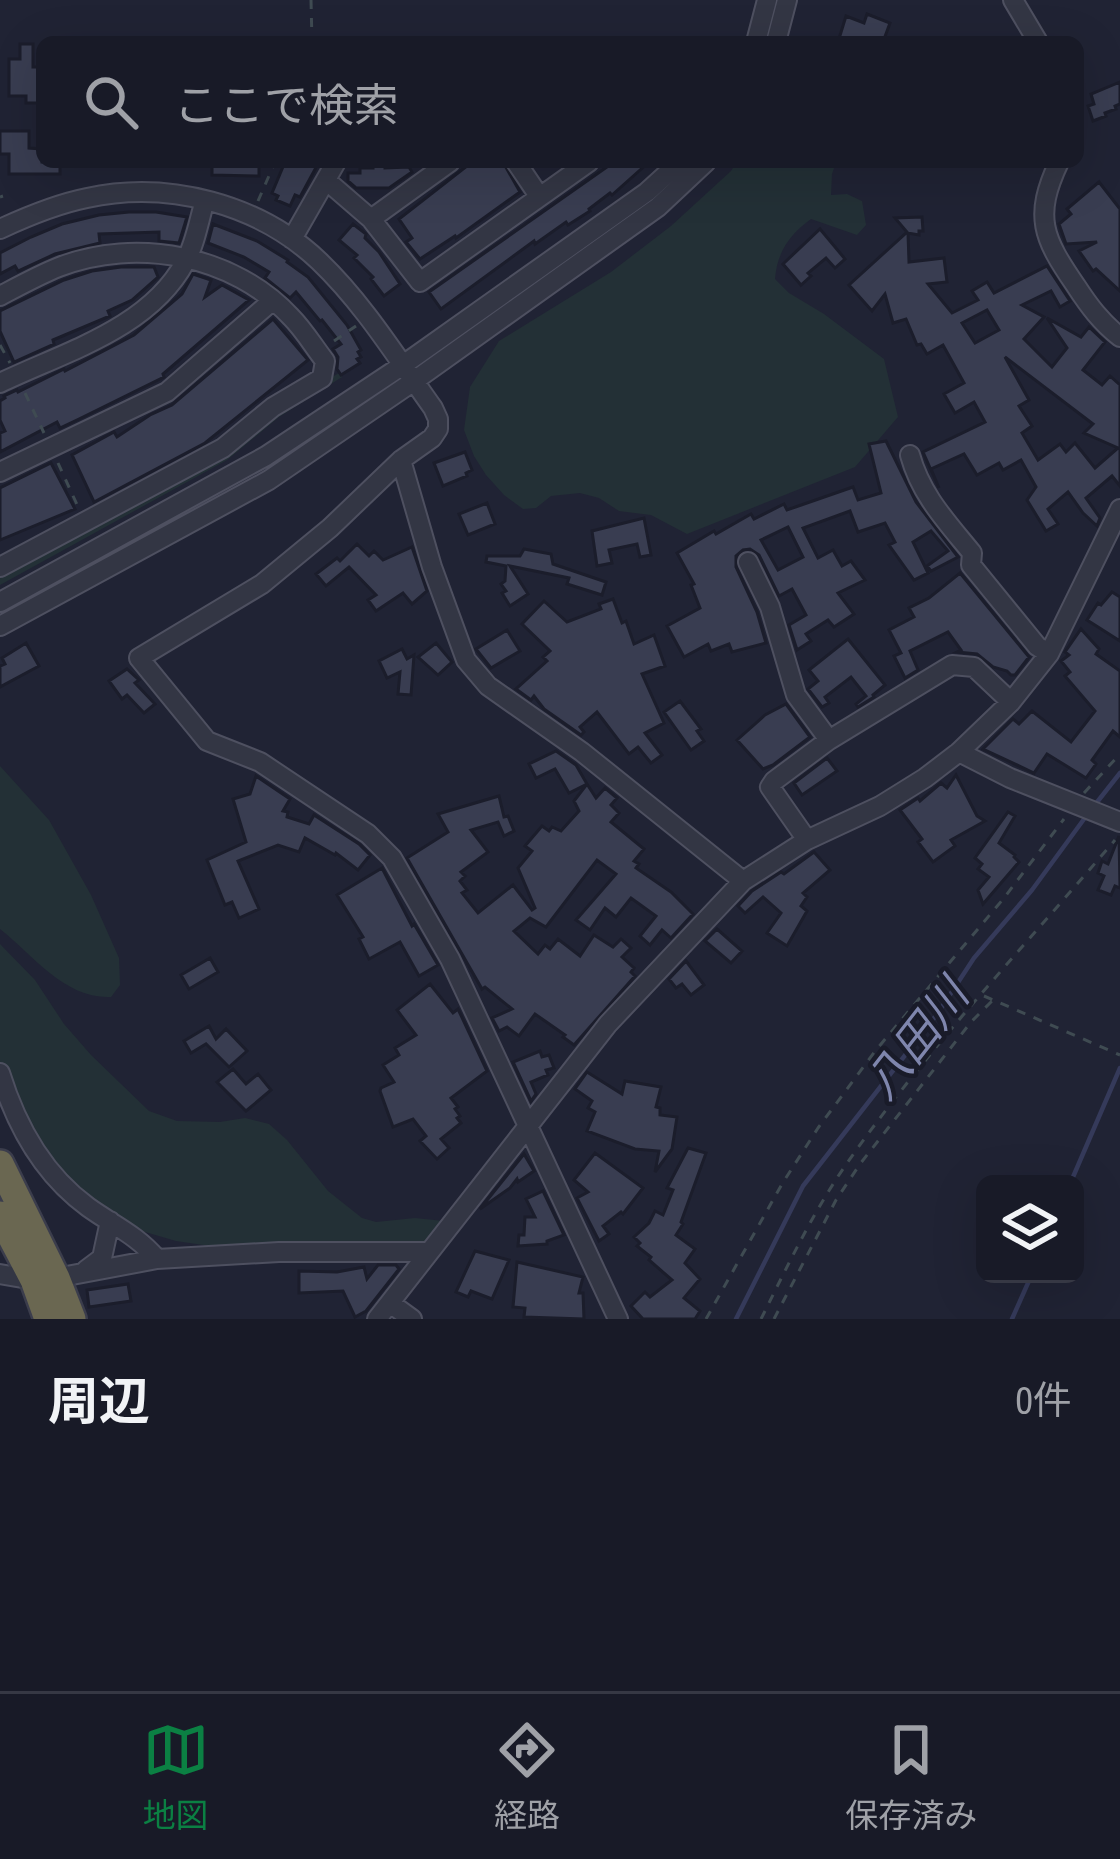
<!DOCTYPE html>
<html lang="ja">
<meta charset="utf-8">
<style>
body{margin:0;font-family:"Archivo Narrow","Noto Sans JP",sans-serif;background:#252733;color:#f1f3f6}
.controls{position:absolute;right:36px;bottom:36px;display:grid;overflow:hidden;border-radius:18px;box-shadow:0 12px 48px #0002}
.controls button{width:108px;height:108px;display:grid;place-items:center;padding:0;border:0;border-bottom:3px solid #363844;background:#181a27;color:#f1f3f6;font:60px sans-serif}
.list{margin:0;padding:0;list-style:none}
h2{display:flex;justify-content:space-between;align-items:center;height:156px;margin:0;padding:0 48px;font-size:51px}
h2 small{font-size:39px;font-weight:400;color:#9fa1a7}
.icon{flex:none;width:66px;height:66px;fill:none;stroke:currentColor;stroke-width:2;stroke-linecap:round;stroke-linejoin:round}
.map{position:relative;flex:none;width:1120px;height:1319px;overflow:hidden}
.search{position:absolute;background:#181a27;box-shadow:0 12px 48px #0002;left:36px;right:36px;top:36px;height:132px;display:flex;align-items:center;gap:30px;box-sizing:border-box;padding:0 42px;border-radius:18px;color:#9fa1a7;font-size:45px}
.sheet{height:372px;background:#181a27}
nav{display:flex;justify-content:space-around;align-items:center;box-sizing:border-box;height:168px;border-top:3px solid #363844;background:#181a27;font-size:33px;color:#9fa1a7}
nav a{display:grid;justify-items:center;gap:6px}
nav .on{color:#0b8043}
.map>svg:first-child{display:block}
.green{fill:#233036}
.lines{fill:none;stroke-linecap:round;stroke-linejoin:round}
.stream{stroke:#353a5a;stroke-width:4.5}
.building{fill:#393d51;stroke:#1b1d2b;stroke-width:3;fill-rule:evenodd}
.minor-casing{stroke:#4e5060;stroke-width:22}
.highway-casing{stroke:#3b3d4c;stroke-width:32}
.path{stroke:#3f4b52;stroke-width:3;stroke-dasharray:9 9;stroke-linecap:butt}
.minor{stroke:#333644;stroke-width:18}
.highway{stroke:#6a6751;stroke-width:27}
.labels{text-anchor:middle;stroke-width:9;stroke-linejoin:round;paint-order:stroke}
.water-label{font-size:45px;font-style:italic;fill:#7f86ad;stroke:#191b29}
</style>
<div class="map">
<svg width="1120" height="1319" viewBox="0 0 1120 1319">
<rect width="100%" height="100%" fill="#202334"/>
<!-- green -->
<path class="green" d="M737 162H836L832 174 831 195 847 194 862 201 866 225 857 235 811 219C790 234 777 252 775 279L789 293 824 314 884 359 898 417 855 467 687 534 651 515 619 511 599 498 580 493 551 496 536 508 523 509 504 495 486 475 474 456 464 430 470 387 499 341 611 272 671 226 731 171Z
M339 373 342 377 279 417 227 460 0 585V573Z
M0 766 49 820 91 895 119 958 120 985 111 997C65 999 34 956 0 929Z
M0 944 35 980 64 1024 91 1055 149 1111 177 1121 220 1122 245 1118 269 1124 287 1140 328 1191 362 1218 376 1222 415 1218 444 1221 429 1242 380 1246H210L176 1241 135 1229 113 1218 43 1157 0 1066Z"/>
<g class="lines">
<!-- stream -->
<path class="stream" d="M1094 806 1120 773
M1070 1184 1120 1068
M736 1319 803 1186 938 1013 974 958 1032 890 1087 815
M1012 1319 1032 1274"/>
</g>
<!-- building -->
<path class="building" d="M867 14 890 23 883 42H838L846 16 864 23Z
M20 44H33V67H42V103H26V96H9V59H20Z
M1120 82V104L1115 106 1116 109 1105 113 1106 116 1093 121 1088 106 1094 104 1091 94Z
M0 131H29V148L42 149V162H60V174H9V154H0Z
M212 162H259V176L212 175Z
M285 162H319L300 197 295 195 290 206 276 200 278 196 272 193Z
M472 162H503L520 192 456 238 455 236 420 259 406 242 412 238 399 219Z
M614 162H649L612 195 610 193 589 209 590 211 568 225 566 222 535 244 534 241 441 309 429 292Z
M373 163H385V168L409 167 412 172 389 188H356L348 181V173H360V168H373Z
M1099 182 1120 209V291L1096 269 1093 271 1079 251 1097 242 1066 244 1059 224 1071 214 1067 209Z
M129 212H156L187 217 179 243 159 241V232L99 234 100 243 55 254 18 271 15 266 0 274V253L31 237 62 224 99 215Z
M922 217 923 231H919V235L908 233 909 262 944 258 947 282 928 284 952 313 978 300 972 291 987 282 994 293 1047 266 1070 301 1060 307 1051 291 1022 305 1044 317 1024 339 1052 367 1067 348 1047 318 1081 337 1089 327 1105 342 1083 370 1102 385 1110 376 1120 385V486L1112 476 1086 498 1100 518 1097 526 1083 513 1068 492 1048 509 1058 524 1046 531 1027 500 1036 487 1021 460 1003 470 999 463 977 475 964 454 931 469 939 488 923 452 985 422 974 402 955 413 944 394 964 383 943 345 927 354 921 344 917 345 906 319 893 323 885 294 872 311 849 285 907 232 895 218ZM987 310 999 330 975 343 962 323ZM1005 357 1093 424 1084 433 1118 448 1095 468 1075 443 1066 452 1060 444 1038 460 1022 433 1032 426 1019 406 1029 400Z
M213 224 257 241 288 260 287 262 308 277 347 325 361 350 358 352 361 357 357 359 360 363 341 375 337 369 338 357 333 349 341 344 322 320 320 321 296 292 290 298 265 278 269 272 244 257 208 243Z
M353 224 366 234 365 238 379 252 400 284 384 296 371 279 373 277 354 258 357 255 339 240Z
M820 229 845 259 835 268 826 258 808 273 811 276 801 285 783 264Z
M121 267H154L158 277 132 300 108 311 110 316 53 340 54 344 14 362 0 331V311L64 280 92 271Z
M193 274 211 280 205 297 222 285 249 300 163 374 164 377 79 419 60 428 57 422 0 452V433L5 431 0 420V401L5 398 4 396 17 390 18 392 64 369 65 371 134 335 182 294Z
M273 319 308 360 205 443 94 502 72 455 114 432 117 437 150 415 172 405Z
M886 441 916 502 958 557 931 571 927 566 948 551 931 531 913 542 928 573 914 580 889 545 895 542 885 523 858 532 850 511 803 528 818 558 833 550 842 566 851 561 865 580 838 593 854 614 834 627 828 620 806 634 811 641 797 650 789 625 806 615 792 589 779 596 759 555 750 549 743 550 736 556V567L757 612 766 643 732 652 729 644 711 651 708 644 684 657 667 626 700 608 691 585 694 584 677 553 714 531 716 534 751 514 754 519 784 504 787 510 853 487 858 500 881 493 869 444ZM788 527 803 557 778 570 761 540Z
M465 452 472 470 466 473 467 476 443 486 434 463Z
M51 463 75 509 0 540V488Z
M487 503 495 524 468 535 459 514Z
M644 518 651 555 640 557 637 544 609 550 612 563 597 566 592 531Z
M357 544 369 556 374 551 383 560 412 547 427 591 412 604 403 593 376 611 368 600 376 595 349 567 326 586 316 574 337 558 340 561Z
M524 549 551 554 553 564 606 582 602 595 567 584 569 578 510 566 528 594 510 606 502 593 506 591 501 584 505 581 506 566 486 562 487 556H520Z
M960 573 1029 657 1015 675H1011L1007 671 993 667 977 654 957 652 961 650 948 632 910 651 918 670 905 678 894 656 901 653 889 630 914 617 909 608 929 598Z
M1112 592 1120 597V641L1087 620 1098 603 1101 605Z
M613 599 622 623 626 621 634 644 654 635 665 666 642 674 664 723 645 733 662 755 651 763 638 747 629 754 597 712 580 727 584 732 581 735 544 709 534 696 531 700 516 689 547 661 543 657 550 651 522 624 544 601 567 622 601 609 599 604Z
M1081 629 1099 649 1096 654 1120 671V737L1113 731 1092 760 1096 764 1086 778 1047 754 1034 773 983 749 1013 719 1019 724 1032 711 1071 742 1095 711 1065 676 1070 672 1061 661 1069 655 1065 652Z
M507 630 520 651 491 668 476 649Z
M848 639 885 685 873 695 874 697 858 707 856 704 866 696 851 677 825 697 829 703 822 707 808 689 818 681 809 670Z
M26 643 39 666 0 687V666L5 664 2 658Z
M436 643 452 662 438 675 418 657Z
M402 649 407 659 414 655 411 695 398 694 400 672 387 678 379 661Z
M127 669 139 680 135 683 155 704 144 713 127 695 122 699 109 681Z
M680 701 701 729 697 731 704 741 691 750 664 712Z
M786 704 810 737 773 765 763 769 737 740 765 715Z
M556 751 576 765 587 784 569 793 555 769 536 778 529 764Z
M827 758 837 771 802 795 794 783Z
M956 775 977 816 985 821 951 840 955 846 933 862 918 842 922 839 900 810 918 798 920 801 941 783 947 788Z
M256 776 290 799 283 811 288 812 287 817 309 824 314 815 359 844 370 855 358 870 336 853 335 855 305 838 299 852 278 845 238 861 259 909 239 918 232 902 225 905 207 860 246 842 233 799 250 794Z
M587 784 596 798 605 788 617 798 611 805 619 813 611 822 644 849 634 861 639 864 636 868 671 892 693 914 671 938 662 930 650 945 640 936 656 916 631 898 616 917 605 908 590 930 576 920 616 874 597 860 546 927 530 918 514 931 538 954 545 945 550 949 558 939 580 956 594 935 613 947 621 939 631 948 622 957 634 968 631 972 635 976 574 1045 563 1037 565 1035 535 1014 519 1036 507 1027 499 1031 492 1018 512 1009 485 987 482 989 407 858 448 832 438 814 499 796 504 817 508 816 514 831 504 836 498 822 471 830 488 852 461 872 465 876 460 881 467 890 462 893 478 913 513 885 532 910 535 908 518 868 532 851 525 846 542 826 549 831 552 827 561 831 579 811 574 801Z
M1008 812 1015 816 999 843 1015 855 1014 857 1019 862 983 904 978 890 989 877 978 869 982 864 975 858Z
M1119 836 1120 888 1115 886 1111 895 1098 890 1104 876 1098 873 1102 861 1108 864Z
M814 852 830 870 803 893 807 897 801 906 807 911 787 946 767 933 781 913 763 897 745 913 738 906 752 891 781 872 784 874Z
M382 868 412 926 414 924 438 965 419 976 400 942 369 959 359 939 363 937 337 895Z
M717 929 742 951 731 963 705 941Z
M210 958 218 972 189 989 181 975Z
M686 961 704 985 691 995 682 984 676 988 669 979Z
M430 984 453 1013 458 1009 487 1071 451 1098 458 1107 455 1109 460 1116 457 1118 461 1123 441 1139 449 1148 437 1159 420 1141 426 1136 413 1119 393 1127 380 1091 381 1088 394 1082 383 1065 399 1055 395 1048 416 1035 397 1010Z
M209 1026 216 1039 226 1029 247 1051 229 1067 206 1044 191 1053 184 1041Z
M540 1051 542 1057 549 1055 554 1068 546 1070 548 1075 531 1082 536 1094 531 1101 513 1062Z
M233 1069 246 1084 258 1074 271 1090 246 1111 217 1082Z
M587 1072 622 1094 625 1081 661 1087 656 1107 660 1108V1115L677 1117 672 1149 655 1172 659 1151 635 1149 587 1131 595 1112 588 1108 592 1101 575 1089Z
M688 1148 706 1153 681 1222 683 1224 676 1235 695 1249 685 1263 700 1279 684 1298 700 1311 695 1319H643L631 1306 645 1292 650 1297 672 1280 649 1260 651 1257 637 1246 640 1243 634 1237 649 1223 655 1211 663 1215 673 1190 667 1188Z
M595 1153 643 1188 623 1214 621 1212 603 1226 609 1234 599 1241 577 1198 588 1192 574 1180Z
M524 1154 534 1171 518 1182 517 1179 510 1188 480 1209Z
M543 1191 564 1235 547 1241V1244L518 1246 519 1235H524L525 1217H535L526 1199Z
M475 1251 509 1260 492 1299 471 1291 468 1297 456 1292Z
M517 1262 583 1277 579 1293H583L584 1319 524 1317 525 1308 513 1307Z
M378 1265H396L399 1269 366 1311 355 1317 343 1291 299 1293V1271L337 1272 364 1267 367 1279Z
M128 1284 131 1301 89 1307 87 1290Z"/>
<g class="lines">
<defs>
<path id="minor" d="M1013 0 1038 42
M756 42 767 0
M776 42 787 0
M516 162 539 196
M1059 162C1033 217 1043 238 1076 286 1089 306 1101 322 1120 337
M327 181 371 219 420 282 589 162
M371 219 450 162
M0 229C28 216 57 204 87 198 168 180 259 204 319 261 364 304 397 358 433 408L438 419V429L432 438 401 460 330 528 262 584 139 658 207 741 260 762 368 834 392 858 450 959 618 1319
M292 239 336 162
M0 296C19 286 39 275 59 267 136 237 234 255 291 317 304 330 314 347 325 361L322 378 273 407 223 448 0 567
M0 383C64 352 149 329 185 262 195 245 199 220 205 200
M910 455C921 495 946 521 972 553L971 565 1037 646 1049 654
M401 460 432 567 466 660 488 686 582 752 743 881
M0 472 167 392 272 301
M748 562 770 607 796 695 829 740
M0 602 266 456 403 365 647 192 680 162
M0 626 269 480 414 381 658 207 706 162
M959 752 1010 778 1120 822
M807 840 770 787 774 781 829 740 952 665 974 667 1011 702
M0 1073C16 1125 44 1175 88 1207 113 1225 137 1235 157 1259
M86 1270 102 1258 110 1221
M0 1274 34 1280 56 1278 157 1259 279 1252H427
M390 1303 412 1319
M377 1319 608 1024 743 881 807 840 880 806 925 778 959 752 1011 702 1049 654 1120 509"/>
<path id="highway" d="M0 1164 56 1278 72 1319
M0 1215 34 1280 48 1319"/>
</defs>
<!-- minor casing -->
<use href="#minor" class="minor-casing"/>
<!-- highway casing -->
<use href="#highway" class="highway-casing"/>
<!-- path -->
<path class="path" d="M311 0 312 42
M0 197 3 196
M258 201 275 162
M334 341 356 326
M0 345 10 363
M25 393 44 433
M58 463 79 509
M1084 793 1120 754
M984 996 1120 1055
M706 1319 782 1184 818 1128 876 1050 1004 898 1064 819
M761 1319C787 1267 812 1214 845 1166 926 1050 1024 947 1115 840
M774 1319 836 1200 860 1164 971 1022 993 1000"/>
<!-- minor -->
<use href="#minor" class="minor"/>
<!-- highway -->
<use href="#highway" class="highway"/>
</g>
<g class="labels">
<!-- water labels -->
<g class="water-label">
<text transform="translate(916 1039) rotate(-52)" y="16">八田川</text>
</g>
</g>
</svg>
<div class="controls">
<button><svg class="icon" aria-label="layers" viewBox="0 0 24 24"><path d="M12 4l9 5-9 5-9-5zM3 14l9 5 9-5"/></svg></button>
</div>
<div class="search"><svg class="icon" aria-label="search" viewBox="0 0 24 24"><circle cx="10" cy="10" r="6"/><path d="M15 15l6 6"/></svg>ここで検索</div>
</div>
<section class="sheet">
<h2>周辺<small>0件</small></h2>
<ul class="list">
</ul>
</section>
<nav>
<a class="on"><svg class="icon" aria-label="map" viewBox="0 0 24 24"><path d="M3 6l6-2 6 2 6-2v14l-6 2-6-2-6 2zM9 4v14M15 6v14"/></svg>地図</a>
<a><svg class="icon" aria-label="directions" viewBox="0 0 24 24"><path d="M12 3l9 9-9 9-9-9zM9 14v-3h6M13 9l2 2-2 2"/></svg>経路</a>
<a><svg class="icon" aria-label="saved" viewBox="0 0 24 24"><path d="M7 4h10v16l-5-4-5 4z"/></svg>保存済み</a>
</nav>
